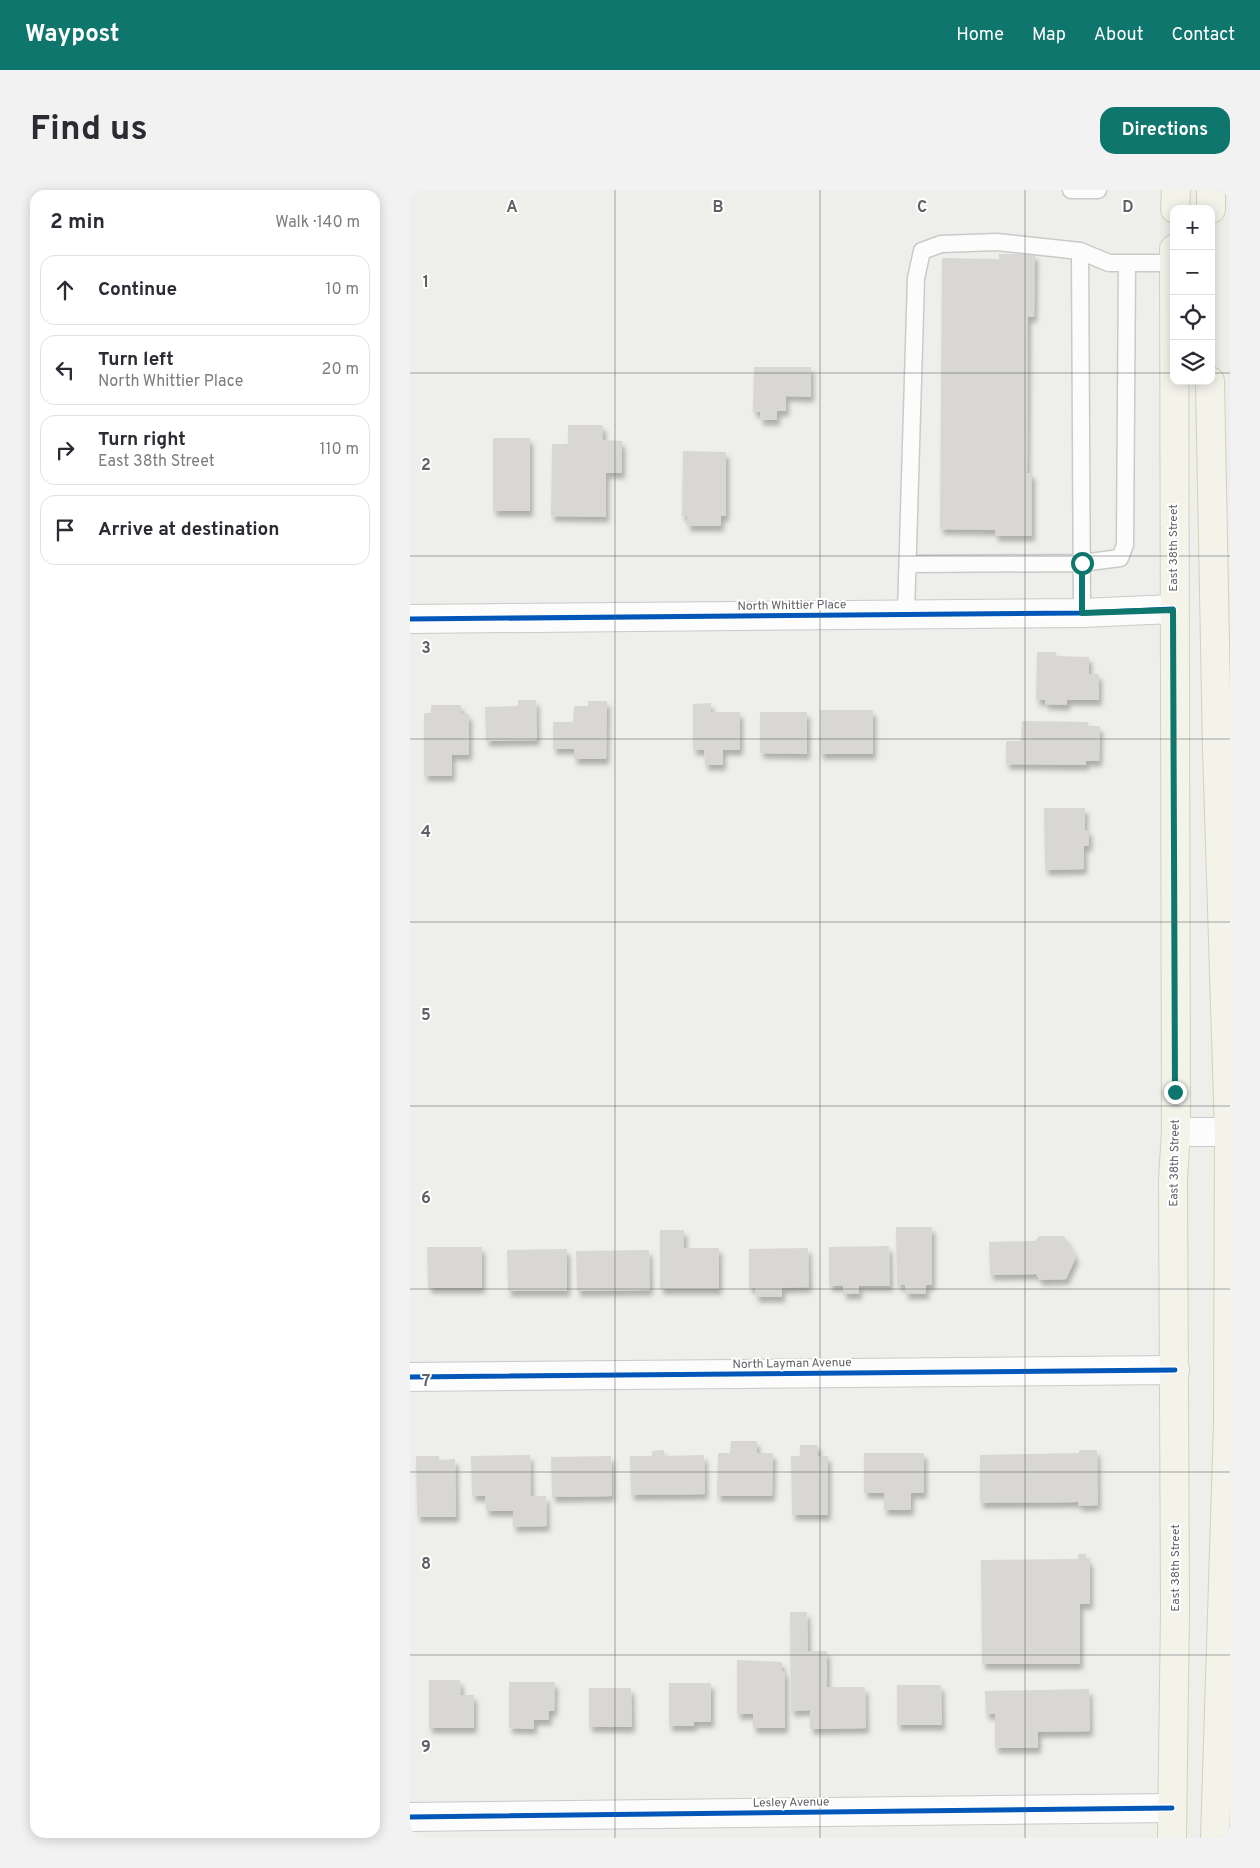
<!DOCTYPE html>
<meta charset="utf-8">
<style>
body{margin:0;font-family:Overpass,sans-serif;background:#f2f2f3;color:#2b2b33}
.controls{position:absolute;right:15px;top:15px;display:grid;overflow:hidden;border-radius:10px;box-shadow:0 2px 12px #0003}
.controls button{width:45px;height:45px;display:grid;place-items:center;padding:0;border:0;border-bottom:1px solid #e1e1e2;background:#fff;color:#2b2b33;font:25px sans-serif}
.stop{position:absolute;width:15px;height:15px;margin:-11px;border:4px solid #0f766e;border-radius:50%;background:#fff}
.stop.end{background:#0f766e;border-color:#fff;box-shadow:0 1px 5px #0008}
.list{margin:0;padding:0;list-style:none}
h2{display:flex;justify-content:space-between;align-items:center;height:65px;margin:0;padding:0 20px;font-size:21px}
h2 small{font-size:16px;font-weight:400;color:#7c7c81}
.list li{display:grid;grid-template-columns:32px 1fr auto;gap:15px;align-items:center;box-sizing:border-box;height:70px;margin:0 10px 10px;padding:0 10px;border:1px solid #e1e1e2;border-radius:15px}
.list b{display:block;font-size:19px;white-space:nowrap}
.list p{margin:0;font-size:16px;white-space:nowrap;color:#7c7c81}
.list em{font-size:16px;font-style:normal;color:#7c7c81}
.icon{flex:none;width:28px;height:28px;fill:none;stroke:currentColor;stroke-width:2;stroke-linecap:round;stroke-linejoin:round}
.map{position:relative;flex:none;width:820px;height:1648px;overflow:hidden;border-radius:15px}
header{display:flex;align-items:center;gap:30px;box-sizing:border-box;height:70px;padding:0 25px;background:#0f766e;color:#fff}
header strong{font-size:24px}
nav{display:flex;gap:28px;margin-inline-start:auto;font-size:18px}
.intro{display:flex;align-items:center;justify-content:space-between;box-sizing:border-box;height:120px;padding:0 30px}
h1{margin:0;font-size:35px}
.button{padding:12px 22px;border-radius:15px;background:#0f766e;color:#fff;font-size:18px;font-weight:700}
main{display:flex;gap:30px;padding:0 30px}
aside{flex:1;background:#fff;border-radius:15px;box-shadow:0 2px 12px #0003}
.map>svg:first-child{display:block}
.building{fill:#d8d7d4;filter:url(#shadow)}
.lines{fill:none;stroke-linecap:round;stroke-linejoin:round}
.service-casing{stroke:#cacaca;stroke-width:19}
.minor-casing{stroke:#cacaca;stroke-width:30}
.tertiary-casing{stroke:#cacaca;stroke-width:30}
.primary-casing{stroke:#d4d1ba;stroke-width:30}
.service{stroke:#fcfcfc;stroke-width:16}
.minor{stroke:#fcfcfc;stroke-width:28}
.tertiary{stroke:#fcfcfc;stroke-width:28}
.primary{stroke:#f3f3ea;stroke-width:28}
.cycleway-casing{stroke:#fff;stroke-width:8}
.cycleway{stroke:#0057b8;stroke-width:5}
.route{stroke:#0f766e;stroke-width:6}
.grid{fill:none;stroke:#5f6166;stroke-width:1;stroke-opacity:0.55}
.labels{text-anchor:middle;stroke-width:4;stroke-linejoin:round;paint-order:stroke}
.street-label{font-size:12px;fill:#5f6166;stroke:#fff}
.grid-label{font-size:16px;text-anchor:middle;font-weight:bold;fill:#5f6166;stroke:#fff;stroke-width:4;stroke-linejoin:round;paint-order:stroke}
</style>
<header>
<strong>Waypost</strong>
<nav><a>Home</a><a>Map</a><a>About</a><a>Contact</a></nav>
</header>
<div class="intro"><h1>Find us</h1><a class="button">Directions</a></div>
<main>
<aside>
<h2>2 min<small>Walk · 140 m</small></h2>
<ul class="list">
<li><svg class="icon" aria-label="ahead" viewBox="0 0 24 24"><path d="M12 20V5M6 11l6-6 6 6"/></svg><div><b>Continue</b></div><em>10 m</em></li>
<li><svg class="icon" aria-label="left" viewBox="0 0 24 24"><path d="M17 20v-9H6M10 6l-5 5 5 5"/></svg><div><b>Turn left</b><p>North Whittier Place</p></div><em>20 m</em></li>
<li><svg class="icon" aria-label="right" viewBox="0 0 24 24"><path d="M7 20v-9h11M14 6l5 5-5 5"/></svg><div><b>Turn right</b><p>East 38th Street</p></div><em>110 m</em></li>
<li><svg class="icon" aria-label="arrive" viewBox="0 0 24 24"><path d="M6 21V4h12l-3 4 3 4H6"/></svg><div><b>Arrive at destination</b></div></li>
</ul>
</aside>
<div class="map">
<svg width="820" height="1648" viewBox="0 0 820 1648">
<defs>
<filter id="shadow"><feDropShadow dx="3" dy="5.5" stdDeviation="2.5" flood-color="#0004"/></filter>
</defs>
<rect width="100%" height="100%" fill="#eeeeea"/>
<!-- building -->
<path class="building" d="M589 64H625L624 127H618L617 283H622V346H585V340L530 339 532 68 589 69Z
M344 177H401V207L376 206V221H367V230H350V222H343Z
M158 235H193V250L212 251V283H196V327L141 326 142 254H158Z
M83 248H120V321H83Z
M273 261 316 262V326H311V336H277V326H272Z
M627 462H646V466L679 467V484H689V510H657V515L635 514V510H626Z
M108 510H126L127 550 76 551 75 517 108 516Z
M178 511H197L196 569H164V559H143V532H163L164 516H178Z
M301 513V522H330V560H313V575H295L294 560H283V514Z
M21 515H51V524H59V565H42V586H14V523H21Z
M410 520H463V564H410Z
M350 522H397V564L350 563Z
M612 531 678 532V536H690L689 571H676V575L596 574V551H611Z
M634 618H675V640H679V656H674V679L635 680Z
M486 1037H522V1095H516V1104H495V1095H487Z
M250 1040H274V1058H309V1099H250Z
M629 1046H654L666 1067 656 1089 630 1090 626 1084 580 1085 579 1052 625 1051Z
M479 1056 480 1096H449V1104H433V1096H419V1057Z
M17 1057H72V1098H18Z
M398 1058 399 1097 372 1098V1107H346L345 1098H339V1059Z
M157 1059V1101H98L97 1060Z
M239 1060 240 1100 167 1101 166 1061Z
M321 1251H347V1263H363L362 1306H307L308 1263H320Z
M390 1255H408V1266H418V1325H382L381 1266H390Z
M254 1260V1266L294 1265 295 1304 221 1305 220 1266H242V1261Z
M669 1260H687L688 1315 669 1316 668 1312 570 1313V1265L669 1263Z
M454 1263H514V1303H501V1320H474V1303H454Z
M120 1265 121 1306H136L137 1336 103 1337V1321H76L75 1306H62L61 1266Z
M6 1266H29V1270L45 1269 46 1327H7Z
M201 1266 202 1306 142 1307 141 1267Z
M668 1364H676V1370H680V1414H670V1474H572L571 1370 668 1369Z
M380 1422H397L398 1461H417V1497H455L456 1538 400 1539V1520L381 1521Z
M327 1470 372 1472V1481H375V1538H343V1524H327Z
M19 1490H50L51 1505H64V1538H19Z
M99 1492H145L144 1521H139V1530H124V1539L99 1538Z
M259 1493H301V1532H284V1536H259Z
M487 1495H531L532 1535H487Z
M179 1498H221L222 1537H179Z
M679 1499 680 1541 628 1542V1558H585V1524H576L575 1501Z"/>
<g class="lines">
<defs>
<path id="service" d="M661 0H688
M670 61 672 423
M498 374 672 373 710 368 715 355 717 73
M496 424 506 88 512 61 531 54 587 52 670 61 699 73H763"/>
<path id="minor" d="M0 429 672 423 763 419
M0 1187 765 1180
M0 1627 762 1618"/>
<path id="tertiary" d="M766 942H820"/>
<path id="primary" d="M765 19 766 0
M801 19V0
M800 191 807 559 819 942 818 1234 805 1648
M762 1648 765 1419 763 989 766 942 764 59"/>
</defs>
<!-- service casing -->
<use href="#service" class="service-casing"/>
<!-- minor casing -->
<use href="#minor" class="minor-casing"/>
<!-- tertiary casing -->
<use href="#tertiary" class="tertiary-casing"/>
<!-- primary casing -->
<use href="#primary" class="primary-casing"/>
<!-- service -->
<use href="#service" class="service"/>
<!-- minor -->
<use href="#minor" class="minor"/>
<!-- tertiary -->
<use href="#tertiary" class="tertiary"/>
<!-- primary -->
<use href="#primary" class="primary"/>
<defs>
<path id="cycleway" d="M0 429 672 423 763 419
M0 1187 765 1180
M0 1627 762 1618"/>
</defs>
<!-- cycleway casing -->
<use href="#cycleway" class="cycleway-casing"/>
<!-- cycleway -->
<use href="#cycleway" class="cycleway"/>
</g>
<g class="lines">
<!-- route -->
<path class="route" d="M672 373V423L763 420 765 902"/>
</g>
<!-- grid -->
<path class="grid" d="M205 0V1648M410 0V1648M615 0V1648M0 183H764M801 183H820M0 366H820M0 549H820M0 732H820M0 916H820M0 1099H820M0 1282H820M0 1465H820"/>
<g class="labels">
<!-- street labels -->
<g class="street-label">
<text transform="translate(763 358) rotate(-90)" y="4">East 38th Street</text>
<text transform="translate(382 415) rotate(-1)" y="4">North Whittier Place</text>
<text transform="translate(764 973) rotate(-89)" y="4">East 38th Street</text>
<text transform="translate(382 1173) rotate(-1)" y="4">North Layman Avenue</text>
<text transform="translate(765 1378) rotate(-90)" y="4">East 38th Street</text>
<text transform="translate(381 1612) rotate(-1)" y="4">Lesley Avenue</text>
</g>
</g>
<g class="grid-label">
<text x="102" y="22">A</text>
<text x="308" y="22">B</text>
<text x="512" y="22">C</text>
<text x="718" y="22">D</text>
<text x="16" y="97">1</text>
<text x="16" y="280">2</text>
<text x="16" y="463">3</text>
<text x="16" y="647">4</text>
<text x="16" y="830">5</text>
<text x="16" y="1013">6</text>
<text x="16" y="1196">7</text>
<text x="16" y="1379">8</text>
<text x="16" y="1562">9</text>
</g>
</svg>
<div class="controls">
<button>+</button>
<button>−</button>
<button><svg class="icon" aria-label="locate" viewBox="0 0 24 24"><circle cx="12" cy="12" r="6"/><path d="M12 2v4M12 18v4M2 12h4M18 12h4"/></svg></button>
<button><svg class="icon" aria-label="layers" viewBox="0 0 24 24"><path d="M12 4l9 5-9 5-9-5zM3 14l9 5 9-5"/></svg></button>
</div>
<div class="stop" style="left:672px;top:373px"></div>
<div class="stop end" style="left:765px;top:902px"></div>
</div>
</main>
